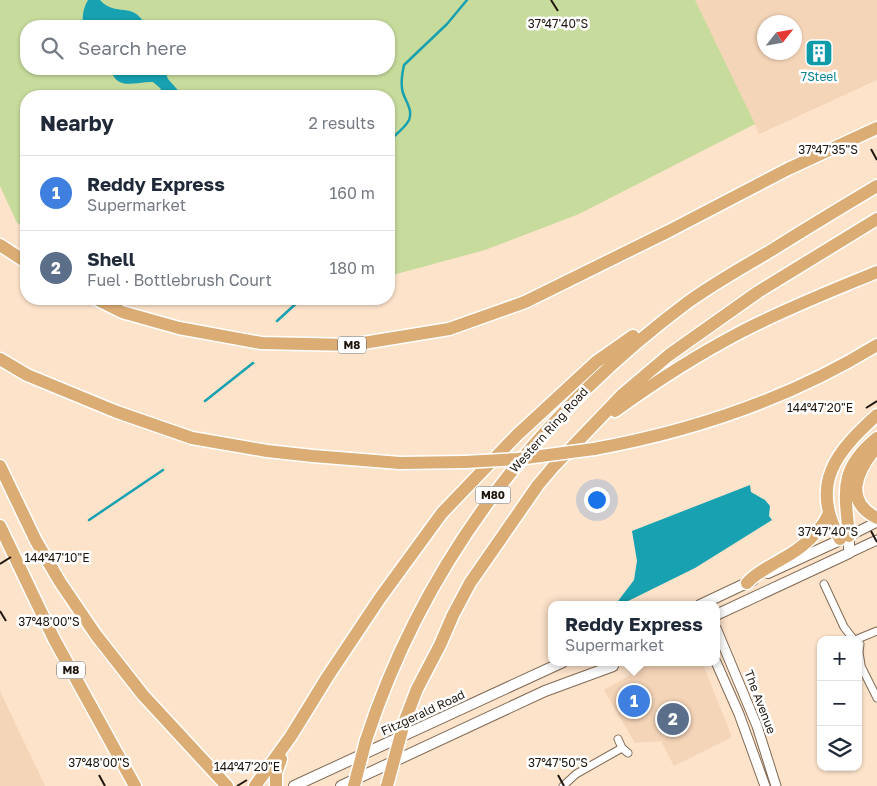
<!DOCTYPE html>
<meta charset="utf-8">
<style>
body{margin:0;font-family:"Golos Text",sans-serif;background:#f6f6f7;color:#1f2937}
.controls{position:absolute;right:15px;bottom:15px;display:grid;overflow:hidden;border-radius:10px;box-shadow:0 1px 4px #0004}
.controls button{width:45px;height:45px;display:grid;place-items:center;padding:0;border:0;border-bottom:1px solid #e0e1e3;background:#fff;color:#1f2937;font:25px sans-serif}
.compass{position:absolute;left:757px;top:15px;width:45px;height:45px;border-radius:50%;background:#fff;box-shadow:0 1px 4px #0004;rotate:59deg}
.you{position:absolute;left:596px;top:499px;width:18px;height:18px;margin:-12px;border:4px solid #fff;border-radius:50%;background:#1a73e8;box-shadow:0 0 0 8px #1a73e833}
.badge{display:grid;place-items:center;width:32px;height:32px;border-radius:50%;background:#cb3b51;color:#fff;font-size:16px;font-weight:700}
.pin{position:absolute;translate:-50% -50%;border:2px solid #fff;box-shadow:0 1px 5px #0006}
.popup{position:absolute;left:548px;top:601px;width:172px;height:65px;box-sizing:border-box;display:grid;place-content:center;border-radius:10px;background:#fff;filter:drop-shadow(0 1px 4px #0005);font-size:16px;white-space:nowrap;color:#747a83}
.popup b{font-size:19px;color:#1f2937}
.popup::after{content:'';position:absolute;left:50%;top:100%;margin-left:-10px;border:10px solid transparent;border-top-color:#fff}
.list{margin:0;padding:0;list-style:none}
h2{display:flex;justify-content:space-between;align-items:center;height:65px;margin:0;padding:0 20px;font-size:21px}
h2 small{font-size:16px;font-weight:400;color:#747a83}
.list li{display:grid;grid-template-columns:32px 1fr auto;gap:15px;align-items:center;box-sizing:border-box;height:75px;padding:0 20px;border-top:1px solid #e0e1e3}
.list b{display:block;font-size:19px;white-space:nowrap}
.list p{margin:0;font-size:16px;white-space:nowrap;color:#747a83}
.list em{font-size:16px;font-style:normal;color:#747a83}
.icon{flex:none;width:28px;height:28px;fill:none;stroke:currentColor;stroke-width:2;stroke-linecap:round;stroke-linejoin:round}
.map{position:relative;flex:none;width:877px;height:786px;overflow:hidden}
.search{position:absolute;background:#fff;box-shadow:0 1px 4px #0004;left:20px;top:20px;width:375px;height:55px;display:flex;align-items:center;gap:12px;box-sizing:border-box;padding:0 18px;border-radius:20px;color:#747a83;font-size:19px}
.panel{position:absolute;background:#fff;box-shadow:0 1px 4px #0004;left:20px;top:90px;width:375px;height:215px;border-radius:20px}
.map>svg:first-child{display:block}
.built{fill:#f5d5b8;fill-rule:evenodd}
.green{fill:#c7db9c;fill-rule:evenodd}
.water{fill:#17a1b1}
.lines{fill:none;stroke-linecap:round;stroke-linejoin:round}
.stream{stroke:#17a1b1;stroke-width:2.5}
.minor-casing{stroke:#816a54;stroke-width:9}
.tertiary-casing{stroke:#816a54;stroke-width:11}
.secondary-casing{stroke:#816a54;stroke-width:12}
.motorway-casing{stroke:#fff;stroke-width:15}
.minor{stroke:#fff;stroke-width:7}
.tertiary{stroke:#fff;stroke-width:9}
.secondary{stroke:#fff;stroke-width:10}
.motorway{stroke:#dbac74;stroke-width:12}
.motorway-bridge-casing{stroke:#fff;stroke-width:15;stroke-linecap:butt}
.motorway-bridge{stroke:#dbac74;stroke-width:12}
.ticks{fill:none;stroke:#1f160d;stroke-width:2}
.labels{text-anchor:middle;stroke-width:5;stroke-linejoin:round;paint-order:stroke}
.shield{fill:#fff;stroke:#625c56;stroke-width:1}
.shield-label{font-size:11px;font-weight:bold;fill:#1f160d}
.culture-label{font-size:12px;fill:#0d838f;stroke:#fff}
.street-label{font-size:12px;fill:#1f160d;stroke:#fff}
.ticks-label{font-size:12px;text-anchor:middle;fill:#1f160d;stroke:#fff;stroke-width:5;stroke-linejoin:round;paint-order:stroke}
</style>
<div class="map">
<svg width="877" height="786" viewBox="0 0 877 786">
<rect width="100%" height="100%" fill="#fde3ca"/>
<!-- built -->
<path class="built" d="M695 0H877V80L759 134ZM764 22H794V52H764Z
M653 662H702L732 737 674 766 661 741 635 743 604 690Z
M0 691 45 786H0Z"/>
<!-- green -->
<path class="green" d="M0 0H695L755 124 579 214 485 250 389 276V96H26V228L17 223 0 186ZM26 26H389V69H26Z"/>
<!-- water -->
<path class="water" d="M88 0H100C116 18 133 0 146 26H83C82 17 83 8 88 0Z
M111 69H164L168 79 183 96H165L160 88 153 82C137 81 116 92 111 69Z
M750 485 751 492 765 500 770 506 769 516 772 520 695 568 620 605H615L634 580 637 561 632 531Z"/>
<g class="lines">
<!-- stream -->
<path class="stream" d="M389 141C395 135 405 128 409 120 413 110 406 102 403 93 400 84 402 74 404 65L447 24 467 0
M277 321 301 299
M205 401 253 363
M89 520 163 470"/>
<defs>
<path id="minor" d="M824 584 844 627 854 640
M855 640 877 631
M860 644 859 652 861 665
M858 660 877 698
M618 739 622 748 628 753
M563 786 576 774 622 748"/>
<path id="tertiary" d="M849 536 877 522
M849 553 877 540
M716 628 757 726 776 786
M716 662 739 714 765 786"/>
<path id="secondary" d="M768 573 849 536V553
M700 605 753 580
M716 615 849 553
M294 786 563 662
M341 786 545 691 613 666"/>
<path id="motorway" d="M0 245 26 262
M96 299 122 312 179 328 261 343 351 345 449 329 525 302 669 231 788 169 877 128
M0 359 27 375 117 412 192 438 267 451 313 456 400 463 465 462
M615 411C655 382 697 355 741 332 785 309 831 291 877 272
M594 449C693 431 791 398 877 345
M875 449C857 471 843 501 877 518
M0 466 36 541 60 582 96 635 143 695 227 786
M0 526 54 639 135 786
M849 536C845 491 838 470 877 438
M840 539C809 484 836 452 877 415
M747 583C757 572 769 567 782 559 801 549 821 532 829 513
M404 723 417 689 440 645 453 615 470 583 538 485 554 466 623 394 669 355 758 292 877 219
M366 740C424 562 538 414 688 302 713 284 741 268 767 253 804 230 840 208 877 186
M255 786 291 736 328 676 380 598 442 513 517 435 596 362 633 336
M276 786V773L281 759"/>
</defs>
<!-- minor casing -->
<use href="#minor" class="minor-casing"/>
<!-- tertiary casing -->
<use href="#tertiary" class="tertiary-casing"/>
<!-- secondary casing -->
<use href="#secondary" class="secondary-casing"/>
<!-- motorway casing -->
<use href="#motorway" class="motorway-casing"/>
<!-- minor -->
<use href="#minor" class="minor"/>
<!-- tertiary -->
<use href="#tertiary" class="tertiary"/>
<!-- secondary -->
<use href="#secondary" class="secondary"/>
<!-- motorway -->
<use href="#motorway" class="motorway"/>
<defs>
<path id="motorway-bridge" d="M465 462 518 459 594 449
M354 786 366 740
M387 786 404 723"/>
</defs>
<!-- motorway-bridge casing -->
<use href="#motorway-bridge" class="motorway-bridge-casing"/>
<!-- motorway-bridge -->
<use href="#motorway-bridge" class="motorway-bridge"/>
</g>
<!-- ticks -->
<path class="ticks" d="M551 0 558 11M871 149 877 160M866 408 877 401M871 531 877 542M0 564 11 557M0 611 6 621M99 775 105 786M558 775 564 786M237 786 247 780"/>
<!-- icons -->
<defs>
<symbol id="building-square" viewBox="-11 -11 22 22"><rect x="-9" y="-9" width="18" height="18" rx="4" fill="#0f9aa8" stroke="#fff"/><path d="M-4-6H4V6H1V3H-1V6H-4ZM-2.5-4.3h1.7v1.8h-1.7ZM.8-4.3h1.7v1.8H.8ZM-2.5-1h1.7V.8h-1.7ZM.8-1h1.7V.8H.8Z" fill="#fff"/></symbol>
</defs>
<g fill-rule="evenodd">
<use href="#building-square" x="803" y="37" width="32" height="32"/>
</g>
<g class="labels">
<!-- shield labels -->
<g class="shield">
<rect x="338" y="336.5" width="28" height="17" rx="4"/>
<rect x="475.5" y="486.5" width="35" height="17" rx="4"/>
<rect x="57" y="661.5" width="28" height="17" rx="4"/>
</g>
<g class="shield-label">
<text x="352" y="349">M8</text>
<text x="493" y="499">M80</text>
<text x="71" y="674">M8</text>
</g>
<!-- culture labels -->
<g class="culture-label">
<text x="819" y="81">7Steel</text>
</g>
<!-- street labels -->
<g class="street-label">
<text transform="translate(549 430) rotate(-48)" y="4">Western Ring Road</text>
<text transform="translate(760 702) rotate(69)" y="4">The Avenue</text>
<text transform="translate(423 713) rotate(-25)" y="4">Fitzgerald Road</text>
</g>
</g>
<g class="ticks-label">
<text x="558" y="28">37°47'40"S</text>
<text x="828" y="154">37°47'35"S</text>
<text x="820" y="412">144°47'20"E</text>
<text x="828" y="536">37°47'40"S</text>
<text x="57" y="562">144°47'10"E</text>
<text x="49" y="626">37°48'00"S</text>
<text x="99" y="767">37°48'00"S</text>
<text x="558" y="767">37°47'50"S</text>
<text x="247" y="771">144°47'20"E</text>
</g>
</svg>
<div class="controls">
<button>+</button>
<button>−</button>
<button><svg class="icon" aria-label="layers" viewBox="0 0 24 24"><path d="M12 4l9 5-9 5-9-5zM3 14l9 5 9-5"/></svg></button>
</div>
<svg class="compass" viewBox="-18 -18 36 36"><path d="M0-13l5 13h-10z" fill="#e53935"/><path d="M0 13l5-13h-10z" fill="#747a83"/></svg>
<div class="you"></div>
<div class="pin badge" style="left:634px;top:701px;background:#3f7fe0">1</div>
<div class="popup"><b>Reddy Express</b>Supermarket</div>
<div class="pin badge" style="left:673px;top:719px;background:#5c6f8a">2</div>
<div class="search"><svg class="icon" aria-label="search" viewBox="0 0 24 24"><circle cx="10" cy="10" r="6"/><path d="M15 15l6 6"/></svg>Search here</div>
<section class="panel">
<h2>Nearby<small>2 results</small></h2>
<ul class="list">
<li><span class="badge" style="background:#3f7fe0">1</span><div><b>Reddy Express</b><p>Supermarket</p></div><em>160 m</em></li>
<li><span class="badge" style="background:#5c6f8a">2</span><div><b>Shell</b><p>Fuel · Bottlebrush Court</p></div><em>180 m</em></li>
</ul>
</section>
</div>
